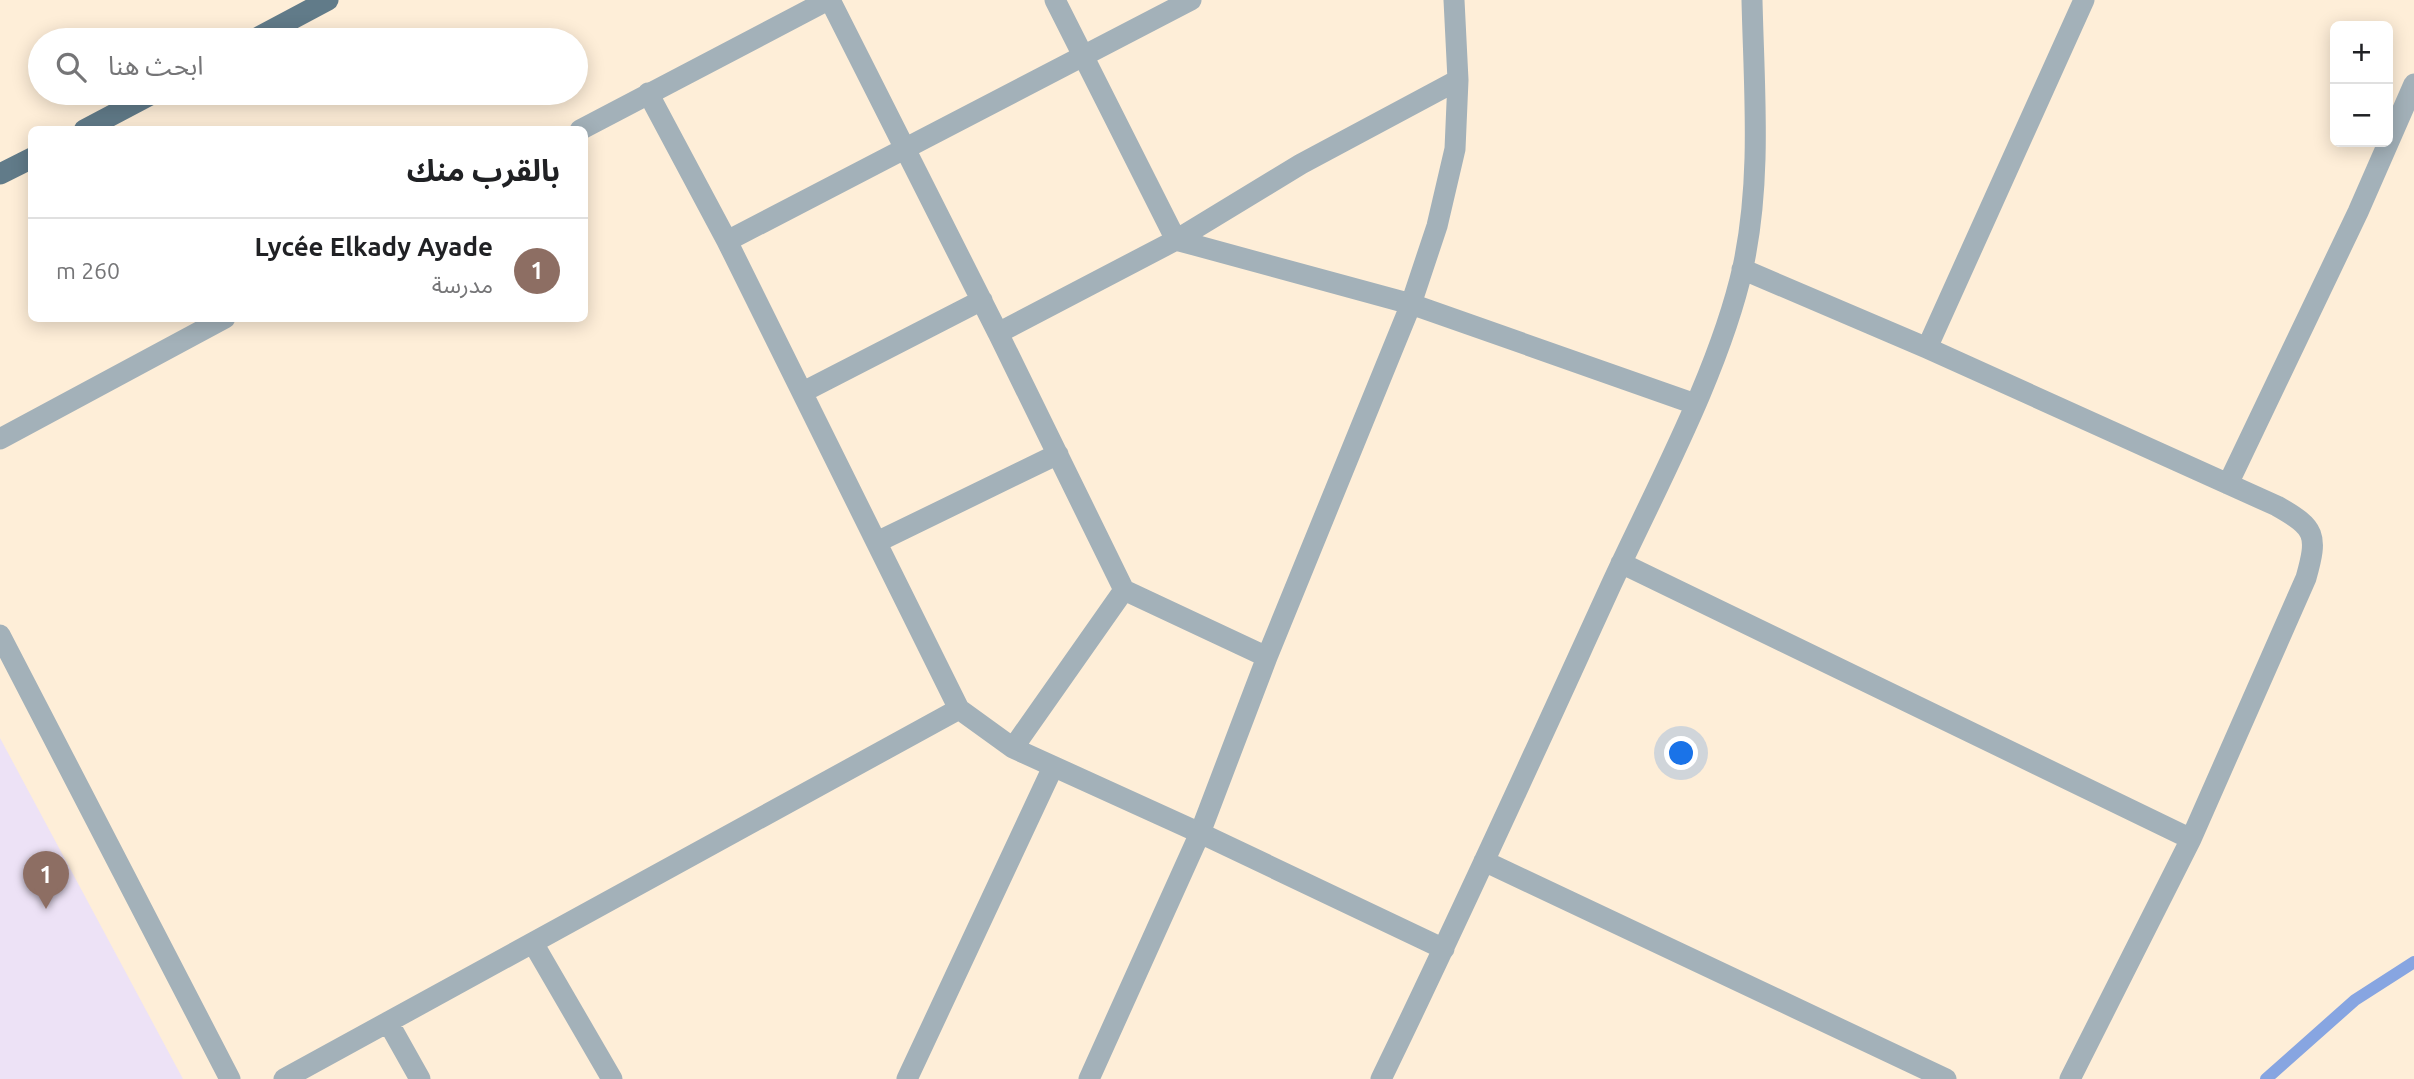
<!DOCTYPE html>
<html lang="ar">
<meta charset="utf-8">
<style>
body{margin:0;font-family:Ubuntu,"Noto Sans Arabic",sans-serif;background:#f6f6f6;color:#202124;direction:rtl}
.controls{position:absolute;right:21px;top:21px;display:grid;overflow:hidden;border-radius:10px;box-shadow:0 4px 18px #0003}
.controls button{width:63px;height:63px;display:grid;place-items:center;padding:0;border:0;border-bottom:2px solid #e0e0e0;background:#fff;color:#202124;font:35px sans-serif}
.you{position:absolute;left:1682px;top:754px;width:24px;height:24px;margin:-18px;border:5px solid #fff;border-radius:50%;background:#1a73e8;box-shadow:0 0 0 10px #1a73e833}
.badge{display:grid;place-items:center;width:46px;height:46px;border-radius:50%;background:#8b6f11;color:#fff;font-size:23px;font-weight:700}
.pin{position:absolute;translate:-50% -58px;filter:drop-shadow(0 2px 4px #0008)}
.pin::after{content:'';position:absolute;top:37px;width:24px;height:21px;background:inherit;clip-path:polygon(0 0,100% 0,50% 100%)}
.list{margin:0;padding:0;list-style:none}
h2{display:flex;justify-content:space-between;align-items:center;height:91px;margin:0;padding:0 28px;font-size:30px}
h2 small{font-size:23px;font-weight:400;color:#757577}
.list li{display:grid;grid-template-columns:46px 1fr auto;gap:21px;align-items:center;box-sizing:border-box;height:105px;padding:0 28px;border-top:2px solid #e0e0e0}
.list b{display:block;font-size:26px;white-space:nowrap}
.list p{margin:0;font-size:23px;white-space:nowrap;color:#757577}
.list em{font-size:23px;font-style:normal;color:#757577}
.icon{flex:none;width:38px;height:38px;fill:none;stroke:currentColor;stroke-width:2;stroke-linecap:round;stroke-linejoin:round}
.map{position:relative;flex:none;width:2414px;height:1079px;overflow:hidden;direction:ltr}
.search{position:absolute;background:#fff;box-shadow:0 4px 18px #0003;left:28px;top:28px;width:560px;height:77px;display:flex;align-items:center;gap:18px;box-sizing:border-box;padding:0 24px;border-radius:38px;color:#757577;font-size:26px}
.panel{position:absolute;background:#fff;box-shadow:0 4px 18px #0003;left:28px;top:126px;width:560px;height:196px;border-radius:10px;direction:rtl}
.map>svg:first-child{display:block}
.education{fill:#ede2f6}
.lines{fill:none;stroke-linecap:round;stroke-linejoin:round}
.stream{stroke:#87a5e1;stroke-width:12}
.street{stroke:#a3b1b9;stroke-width:21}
.primary{stroke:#617b89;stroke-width:21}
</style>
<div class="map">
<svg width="2414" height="1079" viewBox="0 0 2414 1079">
<rect width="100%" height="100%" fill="#feeed8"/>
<!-- education -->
<path class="education" d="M0 738 183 1079H0Z"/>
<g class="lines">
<!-- stream -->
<path class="stream" d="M2266 1079 2355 1000 2414 962"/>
<!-- street -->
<path class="street" d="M830 0 998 333
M1055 0 1176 240 1301 164 1458 80
M648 93 727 241 959 709 1013 748 1200 833 1444 949
M580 130 828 0
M727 241 1191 0
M1742 269 1927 348 2277 506C2316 528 2318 535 2306 578L2191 839 2070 1079
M1927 348 2084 0
M803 392 982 300
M0 439 225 318
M2228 484 2358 212 2414 84
M877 542 1058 454
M1621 563 2191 839
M0 635 230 1079
M1267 657 1124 590 998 333 1176 240 1411 304 1695 404
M1013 748 1124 590
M1484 861 1946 1079
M533 943 612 1079
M388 1022 420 1079
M284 1079 959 709
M907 1079 1053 767
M1089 1079 1200 833 1267 657 1411 304 1437 226 1455 149 1458 80 1454 0
M1381 1079C1461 915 1536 749 1612 583 1657 486 1720 370 1743 267 1762 179 1754 89 1752 0"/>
<!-- primary -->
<path class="primary" d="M253 40 328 0
M84 130 154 93
M0 174 32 158"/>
</g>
</svg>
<div class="controls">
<button>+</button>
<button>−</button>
</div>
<div class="you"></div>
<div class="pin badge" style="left:46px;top:909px;background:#8d6e63">1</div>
<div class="search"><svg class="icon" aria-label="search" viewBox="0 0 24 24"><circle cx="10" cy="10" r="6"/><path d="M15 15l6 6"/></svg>ابحث هنا</div>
<section class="panel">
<h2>بالقرب منك<small></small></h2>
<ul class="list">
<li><span class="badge" style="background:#8d6e63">1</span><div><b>Lycée Elkady Ayade</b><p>مدرسة</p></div><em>260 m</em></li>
</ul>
</section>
</div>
